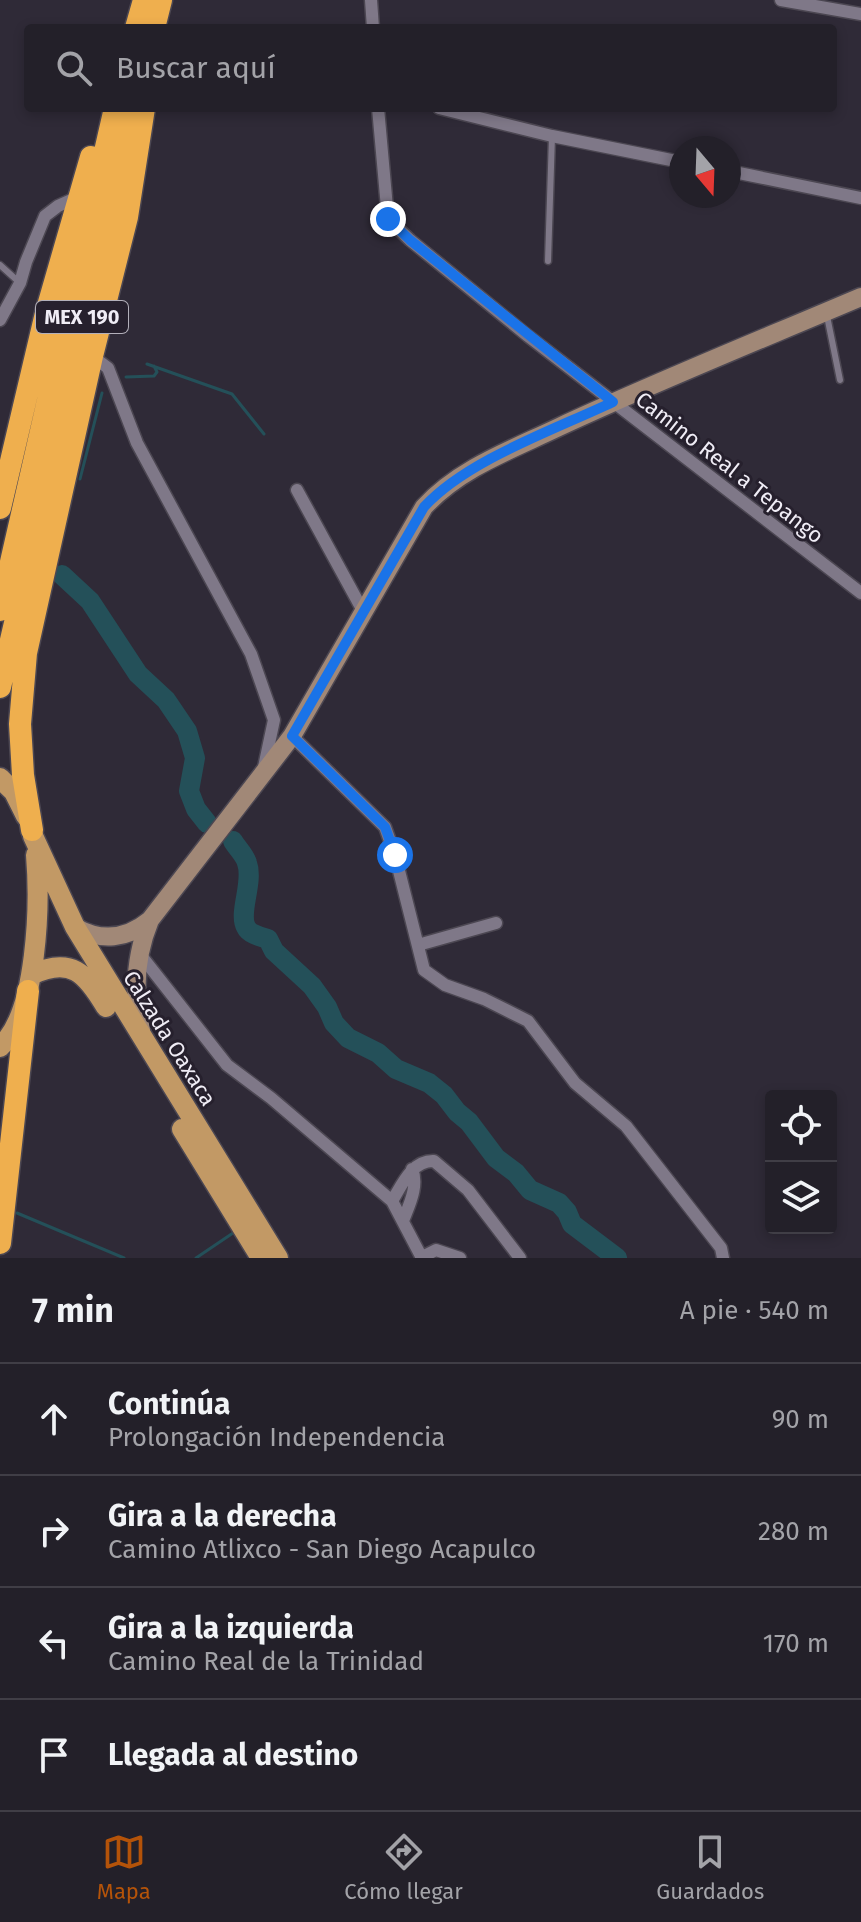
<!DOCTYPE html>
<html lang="es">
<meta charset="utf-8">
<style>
body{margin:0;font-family:"Fira Sans",sans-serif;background:#2b2831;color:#f1f3f6}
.controls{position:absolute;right:24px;bottom:24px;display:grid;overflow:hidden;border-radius:8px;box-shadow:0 4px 12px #0003}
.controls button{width:72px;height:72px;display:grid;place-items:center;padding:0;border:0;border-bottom:2px solid #403e46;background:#232029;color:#f1f3f6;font:40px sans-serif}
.compass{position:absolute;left:669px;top:136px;width:72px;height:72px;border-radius:50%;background:#232029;box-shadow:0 4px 12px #0003;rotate:161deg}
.stop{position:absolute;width:24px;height:24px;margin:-18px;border:6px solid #1a73e8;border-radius:50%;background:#fff}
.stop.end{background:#1a73e8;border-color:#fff;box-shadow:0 2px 8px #0008}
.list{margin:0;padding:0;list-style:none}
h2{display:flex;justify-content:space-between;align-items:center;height:104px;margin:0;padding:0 32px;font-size:34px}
h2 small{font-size:26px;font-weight:400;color:#a3a3a8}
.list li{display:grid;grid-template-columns:52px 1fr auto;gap:24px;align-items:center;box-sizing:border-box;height:112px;padding:0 32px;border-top:2px solid #403e46}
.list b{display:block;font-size:30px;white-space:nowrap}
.list p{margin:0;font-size:26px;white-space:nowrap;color:#a3a3a8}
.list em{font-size:26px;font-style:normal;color:#a3a3a8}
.icon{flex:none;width:44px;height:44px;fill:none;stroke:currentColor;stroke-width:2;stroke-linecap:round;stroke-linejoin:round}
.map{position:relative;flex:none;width:861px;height:1258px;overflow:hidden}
.search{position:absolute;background:#232029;box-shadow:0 4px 12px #0003;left:24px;right:24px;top:24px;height:88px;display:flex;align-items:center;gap:20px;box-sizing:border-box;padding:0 28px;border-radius:8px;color:#a3a3a8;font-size:30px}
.sheet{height:552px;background:#232029}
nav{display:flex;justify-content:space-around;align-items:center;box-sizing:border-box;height:112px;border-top:2px solid #403e46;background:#232029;font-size:22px;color:#a3a3a8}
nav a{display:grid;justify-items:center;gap:4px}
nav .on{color:#b45309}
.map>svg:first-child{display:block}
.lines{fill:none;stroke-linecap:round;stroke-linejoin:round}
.stream{stroke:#245059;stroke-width:3}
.river{stroke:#245059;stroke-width:20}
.lane-casing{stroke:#4c4752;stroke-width:9}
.street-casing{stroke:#4c4752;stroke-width:15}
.secondary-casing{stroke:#4c4752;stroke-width:21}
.primary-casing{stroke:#4c4752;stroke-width:23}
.highway-casing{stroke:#4c4752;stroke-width:25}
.lane{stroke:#7f7888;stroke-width:6}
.street{stroke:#7f7888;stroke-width:12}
.secondary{stroke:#a18877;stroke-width:18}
.primary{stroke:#c29965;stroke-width:20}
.highway{stroke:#efaf4e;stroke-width:22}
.route{stroke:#1a73e8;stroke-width:10}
.labels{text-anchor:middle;stroke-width:6;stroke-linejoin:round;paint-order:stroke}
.shield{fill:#26202d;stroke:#b3b0ba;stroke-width:2}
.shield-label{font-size:20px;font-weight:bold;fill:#f0edf6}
.street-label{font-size:22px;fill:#f0edf6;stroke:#26202d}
</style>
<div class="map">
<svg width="861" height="1258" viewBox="0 0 861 1258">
<rect width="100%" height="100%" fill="#2f2a37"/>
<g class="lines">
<!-- stream -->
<path class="stream" d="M147 364 232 394 264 434
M126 377 154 376 157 372 154 366
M80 479 102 393
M17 1213 124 1258
M196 1258 233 1233"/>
<!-- river -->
<path class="river" d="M62 575 90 601 138 674 166 700 187 731 195 758 189 791 196 809 207 823
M233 841C237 848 245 855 247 863 254 882 238 913 246 927 249 934 261 937 268 939L274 951 312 986 327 1007 334 1023 348 1038 378 1053 396 1069 429 1083 444 1095 457 1112 469 1122 496 1158 516 1173 530 1190 559 1203 567 1212 572 1224 617 1258"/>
<defs>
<path id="lane" d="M548 261 552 136
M0 265 20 283
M827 316 840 380"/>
<path id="street" d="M371 0 373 28
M781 0 861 14
M378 108 388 219 410 240 528 336 861 593
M439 108 552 136 681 162
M729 171 861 198
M0 320 20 283 26 262 45 216 58 206 78 197
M92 356 108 368 137 443 251 654 274 720 264 767
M297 490 363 611
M292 736 385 827 395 855 424 970 445 985 484 999 528 1021 575 1083 626 1126 721 1248 723 1258
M418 945 496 923
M139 953 227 1065 271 1098 392 1201 422 1258
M392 1201C402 1185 412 1160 434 1161L468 1190 520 1258
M403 1221C409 1205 419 1186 412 1169
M422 1257 436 1250 460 1258"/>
<path id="secondary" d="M75 927C101 942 127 939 150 920L292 736 424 507C460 468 511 450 559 427 658 381 760 340 861 297
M141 1030C133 992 135 956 150 920"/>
<path id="primary" d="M0 778 14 792 26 816
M33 836 75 927 278 1258
M31 975C71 956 86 973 106 1007
M0 1047C38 1014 40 903 36 855
M182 1129 261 1258"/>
<path id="highway" d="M136 28 144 0
M154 28 161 0
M0 508 46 313 91 157
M0 610 115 108
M0 687 37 529 85 304 131 120
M32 830 23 775 20 724 26 653 92 356 127 217 144 108
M0 1243 28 991"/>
</defs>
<!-- lane casing -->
<use href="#lane" class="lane-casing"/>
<!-- street casing -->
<use href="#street" class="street-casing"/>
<!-- secondary casing -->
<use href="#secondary" class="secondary-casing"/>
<!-- primary casing -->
<use href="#primary" class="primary-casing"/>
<!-- highway casing -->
<use href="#highway" class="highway-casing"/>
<!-- lane -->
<use href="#lane" class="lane"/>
<!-- street -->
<use href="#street" class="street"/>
<!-- secondary -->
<use href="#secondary" class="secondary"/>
<!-- primary -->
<use href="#primary" class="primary"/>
<!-- highway -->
<use href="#highway" class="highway"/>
</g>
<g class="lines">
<!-- route -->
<path class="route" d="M388 219 410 240 613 402C554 430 467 460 424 507L292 736 385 827 395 855"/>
</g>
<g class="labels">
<!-- shield labels -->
<rect class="shield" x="36" y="301" width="92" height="32" rx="6"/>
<g class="shield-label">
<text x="82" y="324">MEX 190</text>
</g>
<!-- street labels -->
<g class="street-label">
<text transform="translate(730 467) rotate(38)" y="8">Camino Real a Tepango</text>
<text transform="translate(170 1038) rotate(58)" y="8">Calzada Oaxaca</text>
</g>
</g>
</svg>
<div class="controls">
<button><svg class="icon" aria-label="locate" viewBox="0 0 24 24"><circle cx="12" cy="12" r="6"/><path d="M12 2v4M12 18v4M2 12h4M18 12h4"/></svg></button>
<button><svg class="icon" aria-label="layers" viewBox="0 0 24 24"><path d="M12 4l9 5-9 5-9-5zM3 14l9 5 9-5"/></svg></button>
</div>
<svg class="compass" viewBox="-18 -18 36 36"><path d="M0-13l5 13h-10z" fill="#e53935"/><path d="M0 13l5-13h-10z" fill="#a3a3a8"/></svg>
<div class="stop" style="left:395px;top:855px"></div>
<div class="stop end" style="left:388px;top:219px"></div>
<div class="search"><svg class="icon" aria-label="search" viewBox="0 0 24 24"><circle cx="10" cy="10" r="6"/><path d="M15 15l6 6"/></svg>Buscar aquí</div>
</div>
<section class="sheet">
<h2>7 min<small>A pie · 540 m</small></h2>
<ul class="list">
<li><svg class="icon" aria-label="ahead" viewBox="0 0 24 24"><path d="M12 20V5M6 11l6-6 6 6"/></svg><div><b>Continúa</b><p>Prolongación Independencia</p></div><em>90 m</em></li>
<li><svg class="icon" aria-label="right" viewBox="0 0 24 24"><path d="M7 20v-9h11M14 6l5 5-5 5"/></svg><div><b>Gira a la derecha</b><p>Camino Atlixco - San Diego Acapulco</p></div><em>280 m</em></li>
<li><svg class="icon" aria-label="left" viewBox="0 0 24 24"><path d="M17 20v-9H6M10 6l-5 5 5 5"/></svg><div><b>Gira a la izquierda</b><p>Camino Real de la Trinidad</p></div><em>170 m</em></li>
<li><svg class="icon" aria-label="arrive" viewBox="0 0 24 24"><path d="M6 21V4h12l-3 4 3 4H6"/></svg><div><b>Llegada al destino</b></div></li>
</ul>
</section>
<nav>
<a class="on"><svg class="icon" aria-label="map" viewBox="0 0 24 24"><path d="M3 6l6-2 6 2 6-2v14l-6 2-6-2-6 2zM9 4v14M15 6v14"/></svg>Mapa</a>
<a><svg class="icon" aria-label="directions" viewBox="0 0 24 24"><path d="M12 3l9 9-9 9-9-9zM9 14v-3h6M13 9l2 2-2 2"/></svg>Cómo llegar</a>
<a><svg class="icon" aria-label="saved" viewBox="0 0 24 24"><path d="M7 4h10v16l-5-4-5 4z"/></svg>Guardados</a>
</nav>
